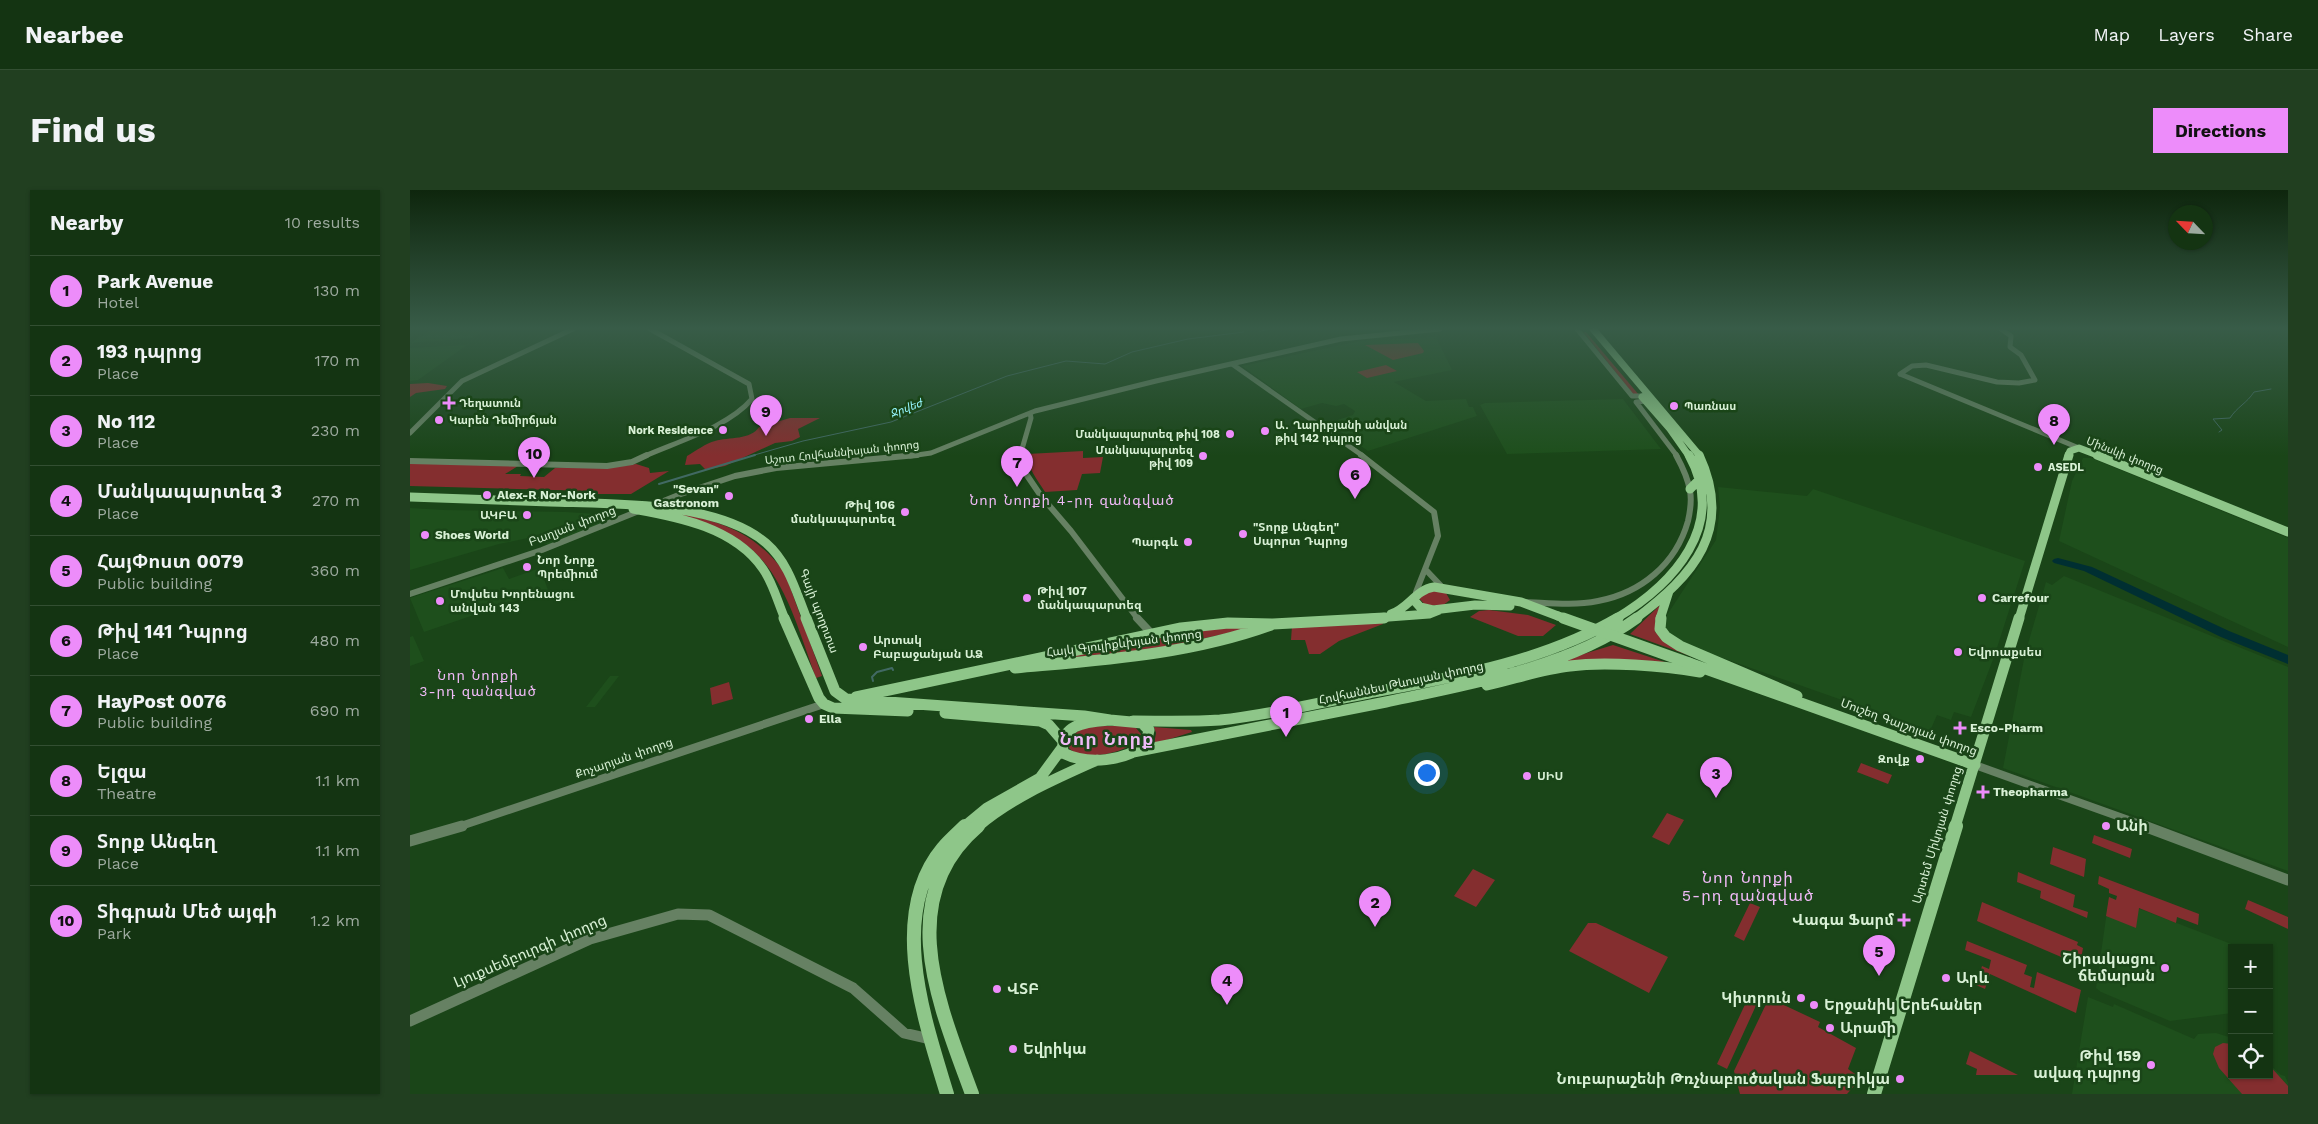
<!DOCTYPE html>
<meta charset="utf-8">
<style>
body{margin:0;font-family:"Work Sans","Noto Sans Armenian",sans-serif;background:#213f20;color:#f1f3f6}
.controls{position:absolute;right:15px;bottom:15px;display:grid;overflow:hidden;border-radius:0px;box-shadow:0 1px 4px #0004}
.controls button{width:45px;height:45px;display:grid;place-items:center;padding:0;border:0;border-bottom:1px solid #334f32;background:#143412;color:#f1f3f6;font:25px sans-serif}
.compass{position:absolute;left:1758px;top:15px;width:45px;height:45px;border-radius:50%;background:#143412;box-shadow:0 1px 4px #0004;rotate:295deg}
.you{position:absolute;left:1016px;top:582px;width:18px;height:18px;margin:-12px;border:4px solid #fff;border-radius:50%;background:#1a73e8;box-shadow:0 0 0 8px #1a73e833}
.badge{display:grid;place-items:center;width:32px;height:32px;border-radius:50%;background:#ed8cfa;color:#111;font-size:16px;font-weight:700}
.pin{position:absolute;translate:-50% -41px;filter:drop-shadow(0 1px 2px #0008)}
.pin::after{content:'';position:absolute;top:26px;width:18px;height:15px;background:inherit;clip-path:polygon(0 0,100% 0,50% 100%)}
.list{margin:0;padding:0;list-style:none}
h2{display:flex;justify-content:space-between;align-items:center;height:65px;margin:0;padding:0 20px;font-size:21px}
h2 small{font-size:16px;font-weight:400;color:#9daa9f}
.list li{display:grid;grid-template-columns:32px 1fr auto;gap:15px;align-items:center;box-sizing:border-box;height:70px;padding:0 20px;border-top:1px solid #334f32}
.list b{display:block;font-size:19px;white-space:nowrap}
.list p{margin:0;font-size:16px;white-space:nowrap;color:#9daa9f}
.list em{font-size:16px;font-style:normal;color:#9daa9f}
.icon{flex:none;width:28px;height:28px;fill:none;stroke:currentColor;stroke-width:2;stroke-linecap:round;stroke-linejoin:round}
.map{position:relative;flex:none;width:1878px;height:904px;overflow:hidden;border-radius:0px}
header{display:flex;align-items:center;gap:30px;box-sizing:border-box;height:70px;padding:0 25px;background:#143412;border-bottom:1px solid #334f32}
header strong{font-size:24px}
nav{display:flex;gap:28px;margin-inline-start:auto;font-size:18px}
.intro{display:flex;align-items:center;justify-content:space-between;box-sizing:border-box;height:120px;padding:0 30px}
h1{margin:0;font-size:35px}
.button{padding:12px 22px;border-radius:0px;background:#ed8cfa;color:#111;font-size:18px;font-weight:700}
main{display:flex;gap:30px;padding:0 30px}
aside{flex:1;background:#143412;border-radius:0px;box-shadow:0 1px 4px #0004}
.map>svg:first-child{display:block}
.built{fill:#1e4f1c}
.green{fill:#842e2f}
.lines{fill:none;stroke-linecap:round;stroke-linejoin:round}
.stream-far1{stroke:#416963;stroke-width:1}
.stream{stroke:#416963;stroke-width:2}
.river{fill:#002f32;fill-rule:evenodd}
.minor-far3{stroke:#668163;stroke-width:5}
.minor-far2{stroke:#668163;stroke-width:6}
.minor-far1{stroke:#668163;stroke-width:8}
.minor{stroke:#668163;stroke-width:11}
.major-far3{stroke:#8ec689;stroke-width:7}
.major-far2{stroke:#8ec689;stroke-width:9}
.major-far1{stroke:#8ec689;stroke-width:11}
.major{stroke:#8ec689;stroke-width:14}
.major-bridge-far1{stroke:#8ec689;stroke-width:9}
.major-bridge{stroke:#8ec689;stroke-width:11}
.poi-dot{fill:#ed8cfa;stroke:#1a4518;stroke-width:2}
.labels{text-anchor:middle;stroke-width:5;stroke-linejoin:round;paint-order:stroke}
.far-poi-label{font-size:11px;font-weight:bold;fill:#d9f1d6;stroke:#1a4518;text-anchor:start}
.far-water-label{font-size:11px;font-style:italic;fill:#97f7ff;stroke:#1a4518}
.far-street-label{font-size:11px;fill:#d9f1d6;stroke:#1a4518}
.poi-label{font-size:12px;font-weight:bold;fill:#d9f1d6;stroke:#1a4518;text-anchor:start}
.street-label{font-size:12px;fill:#d9f1d6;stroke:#1a4518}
.neighbourhood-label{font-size:14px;letter-spacing:1px;fill:#efbaf6;stroke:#1a4518}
.near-poi-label{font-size:15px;font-weight:bold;fill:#d9f1d6;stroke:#1a4518;text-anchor:start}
.near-street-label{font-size:15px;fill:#d9f1d6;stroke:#1a4518}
.near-neighbourhood-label{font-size:16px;letter-spacing:1px;fill:#efbaf6;stroke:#1a4518}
.district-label{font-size:18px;font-weight:bold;letter-spacing:1px;fill:#efbaf6;stroke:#1a4518}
</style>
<header>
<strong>Nearbee</strong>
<nav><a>Map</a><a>Layers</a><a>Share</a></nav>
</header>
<div class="intro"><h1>Find us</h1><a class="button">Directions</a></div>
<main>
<aside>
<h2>Nearby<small>10 results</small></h2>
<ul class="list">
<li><span class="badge">1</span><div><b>Park Avenue</b><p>Hotel</p></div><em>130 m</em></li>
<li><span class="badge">2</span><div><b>193 դպրոց</b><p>Place</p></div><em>170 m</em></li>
<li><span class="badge">3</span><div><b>No 112</b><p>Place</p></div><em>230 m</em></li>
<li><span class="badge">4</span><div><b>Մանկապարտեզ 3</b><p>Place</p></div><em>270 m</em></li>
<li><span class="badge">5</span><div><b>ՀայՓոստ 0079</b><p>Public building</p></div><em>360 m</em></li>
<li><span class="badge">6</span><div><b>Թիվ 141 Դպրոց</b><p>Place</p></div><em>480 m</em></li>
<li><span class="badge">7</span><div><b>HayPost 0076</b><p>Public building</p></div><em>690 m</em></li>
<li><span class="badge">8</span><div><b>Ելզա</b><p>Theatre</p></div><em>1.1 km</em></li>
<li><span class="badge">9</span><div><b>Տորք Անգեղ</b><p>Place</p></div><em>1.1 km</em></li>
<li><span class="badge">10</span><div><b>Տիգրան Մեծ այգի</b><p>Park</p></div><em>1.2 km</em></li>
</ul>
</aside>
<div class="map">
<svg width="1878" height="904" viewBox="0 0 1878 904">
<rect width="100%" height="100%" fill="#1a4518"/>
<!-- built -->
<path class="built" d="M32 139H76L62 148 1 153 19 141Z
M1026 147 1042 180 984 192 1016 211 1056 209 1059 217H1063L1067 226 958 261 918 233 943 225 945 221 934 214 926 216 912 213 891 219 832 176 950 151Z
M57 155 8 190 0 191V158Z
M1213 209 1251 259 1097 264 1070 215 1075 213Z
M1673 268H1681L1878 348V457L1649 351 1662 291Z
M1308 297 1397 306 1403 299 1615 371 1584 467 1561 527 1544 522 1541 530 1527 525 1520 541 1290 460 1259 445 1255 437 1257 425 1306 350 1310 317Z
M0 318 34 320 156 322 217 326 138 355 118 348 89 354 0 380Z
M93 378 99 389 130 378 138 400 14 442 0 408Z
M1654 386 1878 477V681L1593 578 1615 464 1636 392 1642 395Z
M3 446 14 471 0 476V447Z
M200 486H209L185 517H176Z
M1699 707 1829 757 1822 758V823L1760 831 1691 802 1686 798Z
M1678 807 1703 817 1704 814 1784 849 1788 844 1806 843 1822 848V885H1859V874L1871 885 1875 886 1878 893V904H1662Z"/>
<!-- green -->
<path class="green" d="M1173 142H1176L1229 205H1224Z
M1008 153 1014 161 1013 163 983 170 955 155Z
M976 175 987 181 957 188 947 182Z
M18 193 37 196 35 199 6 203 0 207V194Z
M380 228H410L388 239 390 247 382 251 365 253 315 276 300 279H295L290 274 275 275 277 266C286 261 296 253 305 251 319 247 341 250 349 237Z
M673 261V268L693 267 690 283 672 284 667 300 635 302C627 289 618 279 617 264Z
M0 273 108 276 95 284H111L110 286 134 287 145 278 155 277 198 278 226 274 239 278 240 283 259 281 221 304H176L179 301 0 296Z
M251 318C305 332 339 335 375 383L412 486 406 488C388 440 374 378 329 350 310 338 273 327 251 318Z
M1019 400 1036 403 1040 410 1032 416 1015 415 1009 408Z
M1250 415 1245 433V442L1283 467 1220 444Z
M1079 420 1118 425 1146 435 1133 446H1108L1060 427 1069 421Z
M972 431 973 434 929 451 910 464H899L895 450H881L882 436Z
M849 436 747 459 626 471 785 439Z
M1203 455 1267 476 1141 474Z
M319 492 323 509 302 515 300 498Z
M720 536 726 538 731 544C725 563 671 573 659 558 659 530 700 537 720 536Z
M744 537 781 540 782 542 744 554 746 543Z
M1451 573 1482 585 1478 594 1447 582Z
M1257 623 1274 630 1259 655 1242 647Z
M1684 645 1722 659 1720 668 1682 653Z
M1643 657 1676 669 1674 687 1640 674Z
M1063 679 1085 690 1066 717 1044 706Z
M1608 682 1665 705 1663 717 1678 722 1677 728 1630 708 1631 701 1607 692Z
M1689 686 1789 724 1788 735 1767 727 1766 733 1729 718 1726 738 1696 726 1699 707 1706 710 1707 706 1699 703V699L1688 694Z
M1838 710 1878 727V739L1835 719Z
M1572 712 1668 752 1667 755 1673 758 1670 775 1567 731Z
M1340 713 1350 717 1334 751 1324 746Z
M1178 733H1186L1258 767 1239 803 1159 761Z
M1557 751 1617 775 1614 784 1622 787 1620 797 1624 798 1627 782 1671 800 1666 823 1580 784 1575 799 1566 795 1572 776 1579 779 1581 770 1555 760Z
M1340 804 1349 809 1317 879 1307 874Z
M1359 808 1410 832 1408 837 1446 858 1438 879 1448 886 1445 895 1437 904H1330L1324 881Z
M1813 853 1822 854V885H1859V875L1878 896V904H1832L1809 878 1803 864 1805 857Z
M1560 861 1608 885H1566L1567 879 1556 874Z"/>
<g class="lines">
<!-- stream-far1 -->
<path class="stream-far1" d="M850 141 861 139
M1809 242 1812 240 1803 229 1820 228C1827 217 1837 213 1844 202L1861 199
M341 266 393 251 481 232 597 186 656 171 695 174 722 162 778 149 834 142"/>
<!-- stream -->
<path class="stream" d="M249 294 345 265
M463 491 462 487 467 482 482 478 483 480"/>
<!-- river -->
<path class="river" d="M1648 368 1682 377 1819 441 1878 465V474L1811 447 1674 381 1644 373 1642 371 1644 369Z"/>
<!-- minor-far3 -->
<path class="minor-far3" d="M1167 139 1222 206H1232
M822 174 953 266
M1490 184 1502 176 1516 175 1587 192 1609 193 1625 190 1611 165 1600 157 1601 146 1591 139
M1490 184 1669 258
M1236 211 1226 212 1267 266
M0 243 52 191 163 139
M235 266C269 251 318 237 342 209L339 194 240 139
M500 266 521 263 625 221 746 191 931 149 1030 139
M610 266 621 228 620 223"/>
<!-- minor-far2 -->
<path class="minor-far2" d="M610 265V275L631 306 661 341 728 429
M951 265 1024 322 1028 346 1006 402
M0 271 197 276 222 272 237 265
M1016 380 1034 399
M0 404 132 360 271 304 325 286 366 278 507 265
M1115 412C1140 413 1163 416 1188 411 1231 403 1266 374 1278 331 1280 322 1282 311 1280 301 1278 288 1272 276 1266 265"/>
<!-- minor-far1 -->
<path class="minor-far1" d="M727 428 741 443
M1565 575 1738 637
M48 637 414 514"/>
<!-- minor -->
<path class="minor" d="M1734 636 1878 690
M0 651 52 636
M0 831 180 749 268 724 299 725 443 798 494 843 520 849"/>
<!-- major-far3 -->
<path class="major-far3" d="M1183 139 1290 266
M1232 207 1260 239 1279 266
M1658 266 1660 261 1669 258 1690 266"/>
<!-- major-far2 -->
<path class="major-far2" d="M1687 265 1878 342
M1280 299 1290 289
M0 307C47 309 94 310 140 312 203 314 307 311 356 353 379 373 386 402 397 429
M223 319C269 327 325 338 353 379 363 393 368 413 375 429
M1003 409 1010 417 1023 420 1065 415 1100 416
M981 424C999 418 1005 400 1024 397L1111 412 1148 426
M952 429 1019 424 1029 420
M1205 429C1264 394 1318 335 1279 265
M1225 429C1284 385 1324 340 1289 265
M1250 429 1259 401
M1609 429 1659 265"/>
<!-- major-far1 -->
<path class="major-far1" d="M374 428 409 508 414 514 423 518 498 521
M396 428 425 501 436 509 674 526 700 530
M1251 428 1250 439 1256 447 1270 456 1387 506
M1279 473 1565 575
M605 478C692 470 778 465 861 435
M1077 495C1104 489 1132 479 1160 476 1195 471 1254 476 1290 482
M446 507 771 438 818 433 863 434 974 428
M535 523 630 531 639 535 652 550
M700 530 732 533 739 540 736 553C716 572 677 575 653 563 649 533 677 532 700 530Z
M723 531C752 531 781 532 810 530 860 525 910 512 959 503 1044 487 1132 472 1208 428
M723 562C807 545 892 529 976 512 1057 495 1160 477 1227 428
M554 637 577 618 630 588 652 558
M567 637C602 607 645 589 687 570
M1545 637 1609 428"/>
<!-- major -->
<path class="major" d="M537 904C515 831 477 725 533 658 540 650 548 643 555 636
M562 904C530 816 482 709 568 636
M1464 904 1546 636"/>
<!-- major-bridge-far1 -->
<path class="major-bridge-far1" d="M1148 426 1156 429"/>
<!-- major-bridge -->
<path class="major-bridge" d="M1153 428 1279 473"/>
</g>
<!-- sky -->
<linearGradient id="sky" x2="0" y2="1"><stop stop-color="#0e260d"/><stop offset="0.52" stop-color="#385c48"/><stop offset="1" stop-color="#385c48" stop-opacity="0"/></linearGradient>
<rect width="1878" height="266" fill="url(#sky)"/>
<!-- markers -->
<g class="poi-dot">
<path d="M36.5 205.5h5v5h5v5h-5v5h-5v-5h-5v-5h5z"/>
<circle cx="1264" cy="216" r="5"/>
<circle cx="29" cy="230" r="5"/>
<circle cx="313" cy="240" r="5"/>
<circle cx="855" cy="241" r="5"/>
<circle cx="820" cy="244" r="5"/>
<circle cx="793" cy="266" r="5"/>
<circle cx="1628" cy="277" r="5"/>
<circle cx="77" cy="305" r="5"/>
<circle cx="319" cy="306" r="5"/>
<circle cx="495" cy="322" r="5"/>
<circle cx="117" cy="325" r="5"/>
<circle cx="833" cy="344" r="5"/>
<circle cx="15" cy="345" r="5"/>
<circle cx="778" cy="352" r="5"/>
<circle cx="117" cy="377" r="5"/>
<circle cx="617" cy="408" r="5"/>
<circle cx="1572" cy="408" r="5"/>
<circle cx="30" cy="411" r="5"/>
<circle cx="453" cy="457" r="5"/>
<circle cx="1548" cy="462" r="5"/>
<circle cx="399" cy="529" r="5"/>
<path d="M1547.5 530.5h5v5h5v5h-5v5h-5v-5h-5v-5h5z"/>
<circle cx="1510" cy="569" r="5"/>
<circle cx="1117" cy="586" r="5"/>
<path d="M1570.5 594.5h5v5h5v5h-5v5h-5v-5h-5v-5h5z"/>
<circle cx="1696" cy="636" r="5"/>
<path d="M1491.5 722.5h5v5h5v5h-5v5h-5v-5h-5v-5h5z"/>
<circle cx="1755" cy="778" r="5"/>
<circle cx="1536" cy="788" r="5"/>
<circle cx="587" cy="799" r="5"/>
<circle cx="1391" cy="808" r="5"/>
<circle cx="1404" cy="815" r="5"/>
<circle cx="1420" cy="838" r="5"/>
<circle cx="603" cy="859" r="5"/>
<circle cx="1741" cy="875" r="5"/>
<circle cx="1490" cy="889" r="5"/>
</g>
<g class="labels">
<!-- far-poi labels -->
<g class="far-poi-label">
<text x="49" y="217">Դեղատուն</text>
<text x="1274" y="220">Պառնաս</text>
<text x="39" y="234">Կարեն Դեմիրճյան</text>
<text x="865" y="239">Ա․ Ղարիբյանի անվան<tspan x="865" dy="13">թիվ 142 դպրոց</tspan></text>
<text x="303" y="244" text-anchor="end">Nork Residence</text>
<text x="810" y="248" text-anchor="end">Մանկապարտեզ թիվ 108</text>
<text x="783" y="264" text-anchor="end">Մանկապարտեզ<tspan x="783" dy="13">թիվ 109</tspan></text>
<text x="1638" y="281">ASEDL</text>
</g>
<!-- far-water labels -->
<g class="far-water-label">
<text transform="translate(496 218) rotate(-21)" y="4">Ջրվեժ</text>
</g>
<!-- far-street labels -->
<g class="far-street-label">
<text transform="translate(432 262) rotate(-6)" y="4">Աշոտ Հովհաննիսյան փողոց</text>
<text transform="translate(1715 265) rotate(22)" y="4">Մինսկի փողոց</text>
</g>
<!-- poi labels -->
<g class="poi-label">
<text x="309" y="303" text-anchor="end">"Sevan"<tspan x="309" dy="14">Gastronom</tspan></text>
<text x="87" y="309">Alex-R Nor-Nork</text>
<text x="485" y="319" text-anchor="end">Թիվ 106<tspan x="485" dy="14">մանկապարտեզ</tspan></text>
<text x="107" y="329" text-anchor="end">ԱԿԲԱ</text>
<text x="843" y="341">"Տորք Անգեղ"<tspan x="843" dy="14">Սպորտ Դպրոց</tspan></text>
<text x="25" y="349">Shoes World</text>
<text x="768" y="356" text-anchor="end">Պարգև</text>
<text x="127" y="374">Նոր Նորք<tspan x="127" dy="14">Պրեմիում</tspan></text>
<text x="627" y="405">Թիվ 107<tspan x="627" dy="14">մանկապարտեզ</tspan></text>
<text x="40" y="408">Մովսես Խորենացու<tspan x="40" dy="14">անվան 143</tspan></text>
<text x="1582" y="412">Carrefour</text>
<text x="463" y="454">Արտակ<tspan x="463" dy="14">Բաբաջանյան ԱՁ</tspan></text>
<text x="1558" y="466">Եվրոաքսես</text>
<text x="409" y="533">Ella</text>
<text x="1560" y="542">Esco-Pharm</text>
<text x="1500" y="573" text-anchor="end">Զովք</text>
<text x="1127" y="590">ՍԻՍ</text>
<text x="1583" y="606">Theopharma</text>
</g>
<!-- street labels -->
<g class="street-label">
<text transform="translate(162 336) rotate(-21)" y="4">Բաղյան փողոց</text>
<text transform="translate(409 421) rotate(69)" y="4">Գայի պողոտա</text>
<text transform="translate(714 453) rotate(-7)" y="4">Հայկ Գյուլիքևխյան փողոց</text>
<text transform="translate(991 493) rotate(-12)" y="4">Հովհաննես Թևոսյան փողոց</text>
<text transform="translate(1499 537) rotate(20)" y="4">Մուշեղ Գալշոյան փողոց</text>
<text transform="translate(214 568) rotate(-19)" y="4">Քոչարյան փողոց</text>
<text transform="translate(1527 645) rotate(-73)" y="4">Արտեմ Միկոյան փողոց</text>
</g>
<!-- neighbourhood labels -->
<g class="neighbourhood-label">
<text x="662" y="315">Նոր Նորքի 4-րդ զանգված</text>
<text x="68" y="490">Նոր Նորքի<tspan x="68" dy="16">3-րդ զանգված</tspan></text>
</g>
<!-- near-poi labels -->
<g class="near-poi-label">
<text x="1706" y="641">Անի</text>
<text x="1484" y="735" text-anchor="end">Վագա Ֆարմ</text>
<text x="1745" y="774" text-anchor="end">Շիրակացու<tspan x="1745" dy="17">ճեմարան</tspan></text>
<text x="1546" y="793">Արև</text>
<text x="597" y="804">ՎՏԲ</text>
<text x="1381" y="813" text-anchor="end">Կիտրուն</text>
<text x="1414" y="820">Երջանիկ Երեհաներ</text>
<text x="1430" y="843">Արամի</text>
<text x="613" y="864">Եվրիկա</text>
<text x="1731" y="871" text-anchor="end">Թիվ 159<tspan x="1731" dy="17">ավագ դպրոց</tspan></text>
<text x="1480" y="894" text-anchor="end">Նուբարաշենի Թռչնաբուծական Ֆաբրիկա</text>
</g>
<!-- near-street labels -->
<g class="near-street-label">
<text transform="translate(120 761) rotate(-23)" y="5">Լյուքսեմբուրգի փողոց</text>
</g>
<!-- near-neighbourhood labels -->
<g class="near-neighbourhood-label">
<text x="1338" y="693">Նոր Նորքի<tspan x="1338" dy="18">5-րդ զանգված</tspan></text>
</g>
<!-- district labels -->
<g class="district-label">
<text x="697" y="555">Նոր Նորք</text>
</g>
</g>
</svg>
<div class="controls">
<button>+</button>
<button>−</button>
<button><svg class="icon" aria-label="locate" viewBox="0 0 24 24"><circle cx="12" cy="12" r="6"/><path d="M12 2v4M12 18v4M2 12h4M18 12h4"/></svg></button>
</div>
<svg class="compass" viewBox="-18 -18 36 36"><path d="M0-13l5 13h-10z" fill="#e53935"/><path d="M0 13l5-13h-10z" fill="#9daa9f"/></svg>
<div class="you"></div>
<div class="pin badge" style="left:876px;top:547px">1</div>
<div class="pin badge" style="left:965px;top:737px">2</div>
<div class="pin badge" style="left:1306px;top:608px">3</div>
<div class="pin badge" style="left:817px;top:815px">4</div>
<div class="pin badge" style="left:1469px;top:786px">5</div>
<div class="pin badge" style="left:945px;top:309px">6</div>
<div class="pin badge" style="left:607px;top:297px">7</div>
<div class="pin badge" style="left:1644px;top:255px">8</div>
<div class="pin badge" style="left:356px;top:246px">9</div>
<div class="pin badge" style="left:124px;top:288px">10</div>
</div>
</main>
